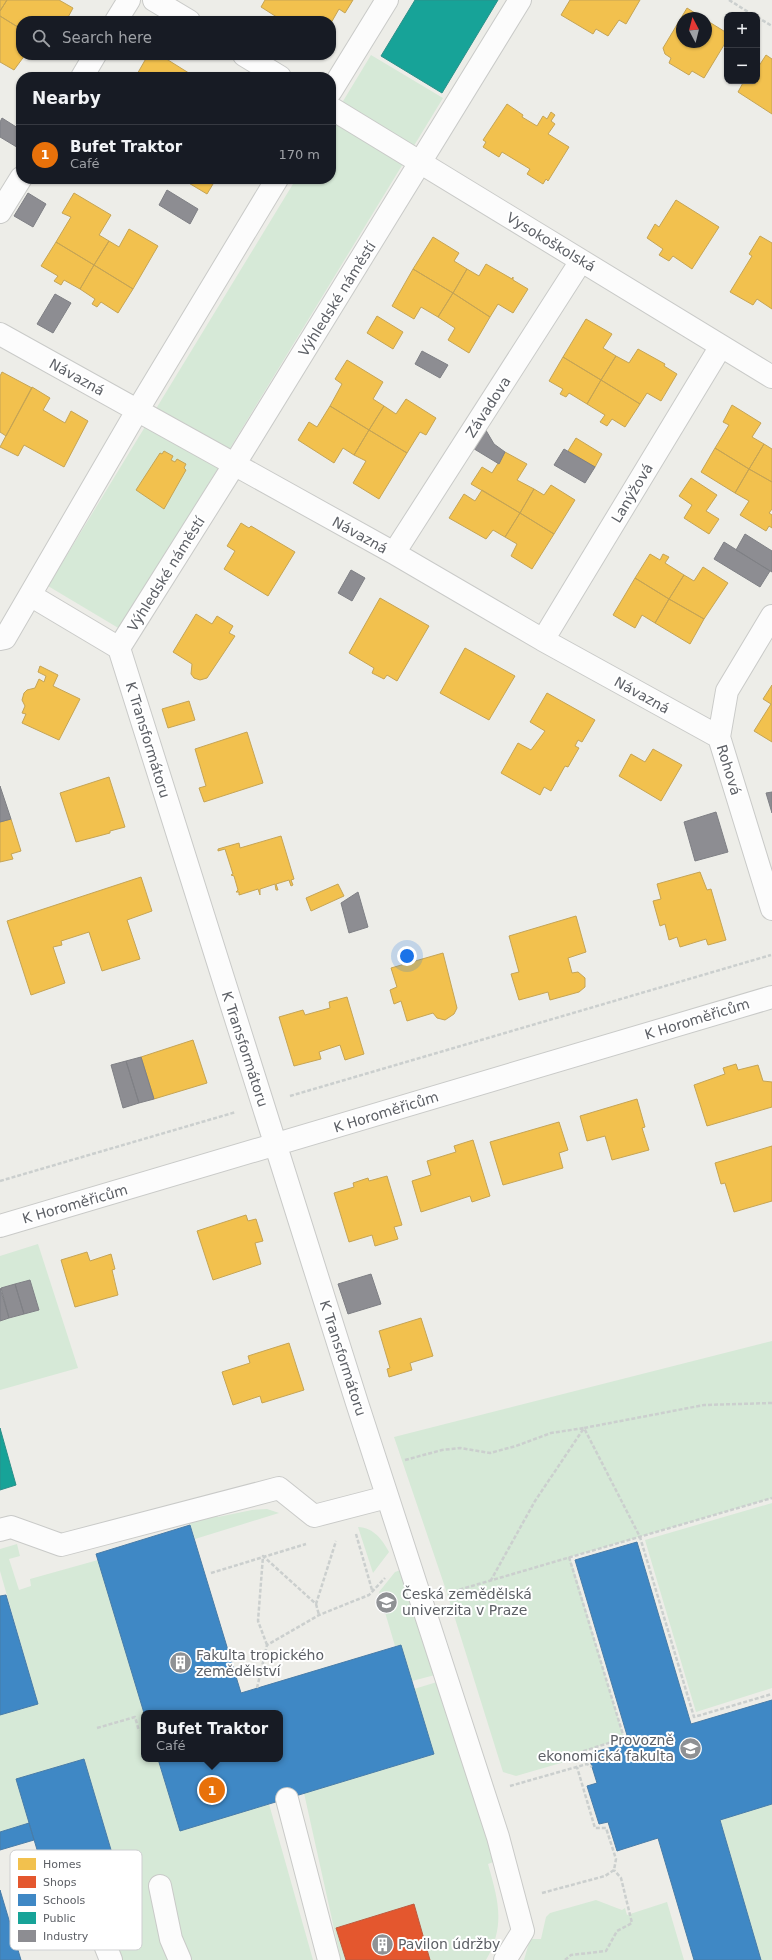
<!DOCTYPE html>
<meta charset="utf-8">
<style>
body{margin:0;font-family:"DejaVu Sans",sans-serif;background:#20242c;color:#f1f3f6}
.controls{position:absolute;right:12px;top:12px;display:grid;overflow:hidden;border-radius:8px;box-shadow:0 1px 3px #0004}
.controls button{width:36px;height:36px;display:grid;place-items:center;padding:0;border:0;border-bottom:1px solid #363941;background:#171b24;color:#f1f3f6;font:20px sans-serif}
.compass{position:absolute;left:676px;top:12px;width:36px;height:36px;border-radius:50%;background:#171b24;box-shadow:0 1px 3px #0004;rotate:353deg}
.you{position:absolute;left:407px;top:956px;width:14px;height:14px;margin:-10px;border:3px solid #fff;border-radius:50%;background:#1a73e8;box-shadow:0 0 0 6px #1a73e833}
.badge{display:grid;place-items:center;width:26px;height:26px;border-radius:50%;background:#db2777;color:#fff;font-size:13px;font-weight:700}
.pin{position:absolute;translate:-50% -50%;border:2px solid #fff;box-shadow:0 1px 4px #0006}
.popup{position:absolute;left:141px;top:1710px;width:142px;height:52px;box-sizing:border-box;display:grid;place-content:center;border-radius:8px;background:#171b24;filter:drop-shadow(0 1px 3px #0005);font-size:13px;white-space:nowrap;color:#9ea1a6}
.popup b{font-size:15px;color:#f1f3f6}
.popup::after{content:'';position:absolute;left:50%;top:100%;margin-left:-8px;border:8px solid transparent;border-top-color:#171b24}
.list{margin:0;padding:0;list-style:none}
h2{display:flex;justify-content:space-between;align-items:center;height:52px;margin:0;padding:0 16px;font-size:17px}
h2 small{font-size:13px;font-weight:400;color:#9ea1a6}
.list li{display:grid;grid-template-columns:26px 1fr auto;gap:12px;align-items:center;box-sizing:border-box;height:60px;padding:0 16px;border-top:1px solid #363941}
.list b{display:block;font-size:15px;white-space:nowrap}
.list p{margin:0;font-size:13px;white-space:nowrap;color:#9ea1a6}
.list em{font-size:13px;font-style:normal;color:#9ea1a6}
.icon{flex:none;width:22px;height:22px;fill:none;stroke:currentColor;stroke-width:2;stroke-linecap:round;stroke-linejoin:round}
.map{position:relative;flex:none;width:772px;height:1960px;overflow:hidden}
.search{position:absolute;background:#171b24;box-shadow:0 1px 3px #0004;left:16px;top:16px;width:320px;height:44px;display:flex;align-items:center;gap:10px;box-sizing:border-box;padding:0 14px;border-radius:16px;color:#9ea1a6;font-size:15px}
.panel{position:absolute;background:#171b24;box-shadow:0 1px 3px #0004;left:16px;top:72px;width:320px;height:112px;border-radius:16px}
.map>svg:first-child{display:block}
.green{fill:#d6e9d7}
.homes{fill:#f2c14e;stroke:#c5a455}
.shops{fill:#e4572e;stroke:#bc5a3f}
.schools{fill:#3f88c5;stroke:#487ca8}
.public{fill:#17a398;stroke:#2c8f89}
.industry{fill:#8d8d92;stroke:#7f8085}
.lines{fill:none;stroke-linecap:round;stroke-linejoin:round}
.minor-casing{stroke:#c9cac8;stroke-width:24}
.path{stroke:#cbcfce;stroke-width:2.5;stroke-dasharray:4 2;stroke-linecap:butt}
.minor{stroke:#fcfcfc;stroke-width:22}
.labels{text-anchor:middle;stroke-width:4;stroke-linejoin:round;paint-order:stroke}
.street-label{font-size:14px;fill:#5d6066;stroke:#fff}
.poi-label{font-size:14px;fill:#5d6066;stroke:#fff;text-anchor:start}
.key{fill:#fff;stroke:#cecfd1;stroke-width:1}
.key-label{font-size:11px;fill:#5d6066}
</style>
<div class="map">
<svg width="772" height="1960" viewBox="0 0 772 1960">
<rect width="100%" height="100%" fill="#edede8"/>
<!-- green -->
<path class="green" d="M371 55 443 98 120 629 48 586 296 179H331V121Z
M38 1244 78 1368 0 1390V1321L39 1310 30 1280 0 1288V1256Z
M772 1341V1498L570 1557 624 1738 584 1751 585 1756 516 1776 503 1772 447 1593 394 1437Z
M772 1503V1688L696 1712 645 1540Z
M267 1509 279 1513 195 1539 189 1521 216 1514 218 1517 252 1510Z
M358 1527C374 1528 382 1539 389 1552L373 1573Z
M17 1544 20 1556 9 1559 19 1590 31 1586 30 1579 98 1560 144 1713V1759H158L180 1830 269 1804 313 1960H111L105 1913 128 1906 84 1759 16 1779 29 1823 0 1832V1715L38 1704 0 1571V1549Z
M401 1570 435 1675 412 1681 401 1645 395 1646 379 1592 395 1572Z
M437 1682 496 1861 488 1864C498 1900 506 1925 486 1960H430L414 1904 336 1928 346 1960H341L304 1793 434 1754 414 1689Z
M772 1804V1960H761L720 1820Z
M596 1900 622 1910 625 1908 627 1915 667 1902 684 1960H524L530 1939H541L546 1917 550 1913Z"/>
<!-- homes -->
<path class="homes" d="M0 0H7L0 11Z
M7 0H59L73 8 66 21H21V29L0 16V11Z
M265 0H353L345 13 339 9 331 23V21H283L261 7Z
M570 0H640L626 24 619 20 608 36 596 29 593 34 561 15Z
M687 8 703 18H682V42H706V20L727 33V40L704 78 692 71 689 75 669 63 671 58 665 54 663 48Z
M0 16 21 29V55H25L14 70 0 62Z
M148 55H160L192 75 191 77H137L136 76Z
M766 55 772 59V114L738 92 744 81H757V69Z
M507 104 523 115 522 117 537 126 543 116 547 119 551 112 555 115 551 121 555 124 548 134 569 147 548 181 546 179 543 184 527 174 530 169 502 152 499 157 483 147 486 142 483 140Z
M182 179H216L207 194Z
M74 193 111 215 99 235 109 241 94 265 56 242 71 217 62 213Z
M676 200 719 227 692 269 673 256 669 261 659 255 663 249 647 238 655 224 659 227Z
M129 229 158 246 133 289 94 265 109 241 119 247Z
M760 236 772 243V309L757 299 753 305 730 292 752 256 749 254Z
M433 237 459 253 454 261 467 269 453 293 413 269Z
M56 242 94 265 80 289 64 280 61 285 54 281 58 276 41 266Z
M486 264 512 279 513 277V280L528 289 513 313 498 304 490 317 453 293 467 269 479 276Z
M94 265 133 289 118 313 101 302 97 307 92 304 95 299 80 289Z
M413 269 453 293 438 317 421 307 414 319 392 306Z
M453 293 490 317 469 353 448 340 455 328 438 317Z
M377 316 403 332 393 349 367 333Z
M586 319 612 334 603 348 616 356 601 380 563 357Z
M638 349 665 364 664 366 677 374 661 401 647 393 640 404 601 380 616 356 629 363Z
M563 357 601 380 587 404 569 393 566 397 560 394 563 389 549 381Z
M347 360 383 382 373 399 384 406 369 430 330 406 342 384 335 379Z
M2 372 32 388 6 436 0 432V376Z
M601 380 640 404 625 427 612 419 607 426 600 422 605 415 587 404Z
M32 387 50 398 43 410 65 423 71 411 88 421 64 467 24 445 18 456 0 447Z
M406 399 436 418 426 435 420 432 407 453 369 430 384 406 396 414Z
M732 405 761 423 752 437 764 444 749 469 715 448 729 425 723 422Z
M330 406 369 430 354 455 343 448 334 463 298 440 309 422 317 427Z
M369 430 407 453 379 499 353 483 366 461 354 455Z
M576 438 602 454 595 467 568 451Z
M764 444 772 449V482L749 469Z
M715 448 749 469 735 493 701 472Z
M164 451 173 456 171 460 175 462 177 459 186 464 184 468 186 470 164 509 136 490 160 453 162 454Z
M505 452 527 464 517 480 534 489 520 513 471 484 482 467 492 473Z
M749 469 772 482V509L769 513 772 515V528L769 526 766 531 740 515 749 501 735 493Z
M691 478 717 495 706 511 719 519 709 534 684 518 692 505 679 496Z
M551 485 575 500 554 534 520 513 534 489 544 495Z
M482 490 520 513 505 537 493 530 486 539 449 518 464 494 475 501Z
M520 513 554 534 532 569 511 556 517 544 505 537Z
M241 523 249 528 251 526 295 552 268 596 224 569 235 551 227 546Z
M650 554 660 560 663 554 669 557 665 563 684 575 669 599 635 578Z
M703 567 728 583 704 619 669 599 684 575 694 581Z
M635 578 669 599 655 623 642 615 635 628 613 615Z
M380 598 429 626 397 681 387 675 384 679 372 673 374 668 349 653Z
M669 599 704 619 690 644 655 623Z
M196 614 212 624 217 616 233 626 229 633 235 636 207 678 200 680 194 678 191 674 192 664 173 652Z
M465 648 515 676 489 720 440 693Z
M40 666 58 675 53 686 80 699 59 740 22 723 26 714 22 713 25 706 22 700 24 693 27 690 35 688 39 679 44 682 46 676 38 672Z
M772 685V742L754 731 771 704 763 699Z
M547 693 595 720 582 742 578 740 575 746 579 748 568 767 565 766 551 791 544 787 540 795 501 773 518 743 531 750 545 731 530 722Z
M189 701 195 720 168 728 162 709Z
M247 732 263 783 204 802 199 788 206 786 195 749Z
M653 749 682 765 661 801 619 776 631 754 645 762Z
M109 777 125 827 110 831V833L76 842 60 793Z
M11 819 21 851 11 854 13 859 0 862V822Z
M281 836 294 879 291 880 293 885 291 886 289 880 276 884 278 890H276L275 884 260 889V895L258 889 239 895V892H236L238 890 234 876 231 875 233 874 225 849 218 851V849L239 843 240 848Z
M700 872 707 890 711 889 726 940 708 945 706 939 680 947 677 937 669 940 665 924 660 926 653 901 661 899 657 884Z
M141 877 152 911 127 920 140 959 102 971 89 932 61 941 62 945 53 947 65 983 31 995 7 921Z
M338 884 344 896 311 911 306 898Z
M576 916 586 952 568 958 572 973 578 972 585 978V987L579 992 550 1000 548 992 519 1000 511 974 519 972 509 936Z
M443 953 457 1008 454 1014 445 1020 437 1018 433 1013 407 1021 401 1001 394 1004 390 990 397 987 391 968Z
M347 997 364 1054 345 1060 340 1045 319 1052 321 1059 294 1066 279 1017 303 1010 305 1015 330 1008 329 1002Z
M193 1040 207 1083 154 1099 141 1057Z
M736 1064 738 1070 758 1065 763 1081 772 1082V1107L707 1126 694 1085 725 1074 723 1068Z
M637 1099 645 1127 642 1128 649 1150 612 1160 605 1136 587 1141 580 1116Z
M559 1122 568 1150 559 1153 563 1168 503 1185 490 1142Z
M473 1140 490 1196 472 1202 470 1196 421 1212 412 1181 431 1175 427 1161 456 1152 454 1146Z
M772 1146V1201L734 1212 725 1183 721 1184 715 1163Z
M387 1176 402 1225 394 1227 398 1239 375 1246 372 1235 349 1242 334 1193 354 1187 353 1183 368 1178 369 1181Z
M246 1215 248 1221 256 1219 263 1241 255 1243 261 1264 213 1280 197 1231Z
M87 1252 90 1261 111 1254 115 1269 112 1270 118 1295 75 1307 61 1260Z
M421 1318 433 1356 410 1363 412 1370 389 1377 387 1369 390 1368 379 1331Z
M289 1343 304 1390 262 1403 260 1396 233 1405 222 1372 250 1363 248 1356Z"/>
<!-- shops -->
<path class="shops" d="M414 1904 430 1960H346L336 1928Z"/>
<!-- schools -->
<path class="schools" d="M190 1525 241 1693 401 1645 434 1754 180 1831 158 1759H280V1713H144L96 1554Z
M637 1542 691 1724 772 1700V1804L720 1820 761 1960H694L658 1838 617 1851 608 1822 599 1824 587 1786 597 1783 588 1754 629 1742 575 1560Z
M6 1595 38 1704 0 1715V1596Z
M84 1759 128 1907 105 1913 107 1922 86 1929 83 1920 60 1927 16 1779Z
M29 1823 34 1840 0 1850V1832Z
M0 1890 21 1960H0Z"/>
<!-- public -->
<path class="public" d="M415 0H498L442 93 381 56Z
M0 1428 16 1485 0 1490Z"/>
<!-- industry -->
<path class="industry" d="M2 118 21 130 20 149 0 137V122Z
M167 190 198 209 190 224 159 205Z
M28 193 46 204 33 227 14 216Z
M55 294 71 303 53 333 37 324Z
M422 351 448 365 440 378 415 364Z
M484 427 494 444 505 452 499 464 471 447Z
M564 449 595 467 585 483 554 465Z
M745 534 772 551V572L736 550Z
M724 542 770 571 760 587 714 559Z
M351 570 365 578 352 601 338 593Z
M0 786 11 819 0 822Z
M772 792V813L766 793Z
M716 812 728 852 695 861 684 822Z
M358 892 368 927 349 933 341 903Z
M141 1057 154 1099 139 1103 126 1061Z
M126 1061 139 1103 123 1108 111 1065Z
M371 1274 381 1304 348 1314 338 1284Z
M30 1280 39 1310 24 1314 15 1284Z
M15 1284 24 1314 9 1318 1 1288Z
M0 1288 9 1318 0 1321Z"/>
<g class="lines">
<defs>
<path id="minor" d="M154 0 189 21
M116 21 129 0
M244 55 280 77
M82 77 95 55
M331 91 387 0
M331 108 772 377
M0 212 21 178
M0 334 394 553 543 640 719 737
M394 553 581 261
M30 595 119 648
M772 616 727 691 719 737 772 909
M0 639 5 638 137 411 277 179
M543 640 721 346
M119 648 357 1403 498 1837 523 1931 505 1960
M119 648 234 465 520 0
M0 1226 772 997
M0 1530 11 1527 61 1545 279 1488 314 1516 387 1497
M287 1799 329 1960
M160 1886 171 1939 180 1960
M97 1925 111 1960"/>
</defs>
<!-- minor casing -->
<use href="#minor" class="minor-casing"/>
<!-- path -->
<path class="path" d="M729 0 753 15
M757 17 772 26
M290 1096 771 955
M0 1181 236 1112
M772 1403 704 1405 584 1428 640 1537 694 1717 772 1694
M405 1460 442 1450 460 1448 490 1453 516 1446 551 1433 584 1428 535 1501 491 1580
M356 1534 372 1590
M569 1557 624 1738 584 1751 587 1764
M211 1573 306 1544
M448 1593 772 1498
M316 1604 319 1615
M267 1645 258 1621 263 1556 316 1604 336 1541
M257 1688 267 1645 319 1615 369 1595 385 1578
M97 1728 135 1717 139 1731
M510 1786 587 1764 592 1767
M542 1893 605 1876 614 1870 616 1859 606 1828H595L577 1767
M565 1960 571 1955 606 1951 617 1931 632 1923 621 1878 614 1870"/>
<!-- minor -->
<use href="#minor" class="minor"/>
</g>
<!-- icons -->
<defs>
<symbol id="university-disc" viewBox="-11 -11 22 22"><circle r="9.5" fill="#8f9194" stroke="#fff"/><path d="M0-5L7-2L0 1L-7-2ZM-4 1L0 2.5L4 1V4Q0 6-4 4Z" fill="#fff"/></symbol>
<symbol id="building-disc" viewBox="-11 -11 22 22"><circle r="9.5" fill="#8f9194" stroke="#fff"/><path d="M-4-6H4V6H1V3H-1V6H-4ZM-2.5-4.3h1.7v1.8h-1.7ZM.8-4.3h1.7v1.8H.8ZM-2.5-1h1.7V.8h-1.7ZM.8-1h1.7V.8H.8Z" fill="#fff"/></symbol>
</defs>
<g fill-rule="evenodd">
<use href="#university-disc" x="374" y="1590" width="25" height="25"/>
<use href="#building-disc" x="168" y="1650" width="25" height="25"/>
<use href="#university-disc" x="678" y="1736" width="25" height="25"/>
<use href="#building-disc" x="370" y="1932" width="25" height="25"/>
</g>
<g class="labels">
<!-- street labels -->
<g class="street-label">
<text transform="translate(551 242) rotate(31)" y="5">Vysokoškolská</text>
<text transform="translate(337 299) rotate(-58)" y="5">Výhledské náměstí</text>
<text transform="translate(77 377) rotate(29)" y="5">Návazná</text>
<text transform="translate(488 407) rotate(-57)" y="5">Závadova</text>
<text transform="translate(632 493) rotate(-59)" y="5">Lanýžová</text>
<text transform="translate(360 535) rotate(29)" y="5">Návazná</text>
<text transform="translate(166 574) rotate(-58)" y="5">Výhledské náměstí</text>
<text transform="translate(642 695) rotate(29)" y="5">Návazná</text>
<text transform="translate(148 740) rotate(73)" y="5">K Transformátoru</text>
<text transform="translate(729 770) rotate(73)" y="5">Rohová</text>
<text transform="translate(697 1019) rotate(-17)" y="5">K Horoměřicům</text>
<text transform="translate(245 1049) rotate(72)" y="5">K Transformátoru</text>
<text transform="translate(386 1112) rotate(-17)" y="5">K Horoměřicům</text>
<text transform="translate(75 1204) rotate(-16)" y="5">K Horoměřicům</text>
<text transform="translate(343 1358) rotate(72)" y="5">K Transformátoru</text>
</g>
<!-- poi labels -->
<g class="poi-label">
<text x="402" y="1599">Česká zemědělská<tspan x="402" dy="16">univerzita v Praze</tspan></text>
<text x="196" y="1660">Fakulta tropického<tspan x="196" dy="16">zemědělství</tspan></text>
<text x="674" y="1745" text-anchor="end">Provozně<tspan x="674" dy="16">ekonomická fakulta</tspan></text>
<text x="398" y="1949">Pavilon údržby</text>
</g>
</g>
<!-- legend -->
<rect x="10" y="1850" width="132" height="100" rx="6" class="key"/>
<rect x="18" y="1858" width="18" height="12" fill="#f2c14e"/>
<rect x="18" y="1876" width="18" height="12" fill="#e4572e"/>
<rect x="18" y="1894" width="18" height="12" fill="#3f88c5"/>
<rect x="18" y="1912" width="18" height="12" fill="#17a398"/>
<rect x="18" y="1930" width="18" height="12" fill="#8d8d92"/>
<g class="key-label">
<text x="43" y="1868">Homes</text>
<text x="43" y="1886">Shops</text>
<text x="43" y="1904">Schools</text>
<text x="43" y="1922">Public</text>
<text x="43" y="1940">Industry</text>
</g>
</svg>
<div class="controls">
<button>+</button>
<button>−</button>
</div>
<svg class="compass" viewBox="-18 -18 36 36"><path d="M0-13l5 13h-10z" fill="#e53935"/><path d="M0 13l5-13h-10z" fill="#9ea1a6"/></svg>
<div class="you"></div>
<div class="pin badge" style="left:212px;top:1790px;background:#e8710a">1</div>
<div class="popup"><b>Bufet Traktor</b>Café</div>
<div class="search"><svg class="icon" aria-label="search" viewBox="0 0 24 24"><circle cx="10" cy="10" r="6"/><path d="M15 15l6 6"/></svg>Search here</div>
<section class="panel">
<h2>Nearby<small></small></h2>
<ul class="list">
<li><span class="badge" style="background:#e8710a">1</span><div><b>Bufet Traktor</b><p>Café</p></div><em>170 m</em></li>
</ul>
</section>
</div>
